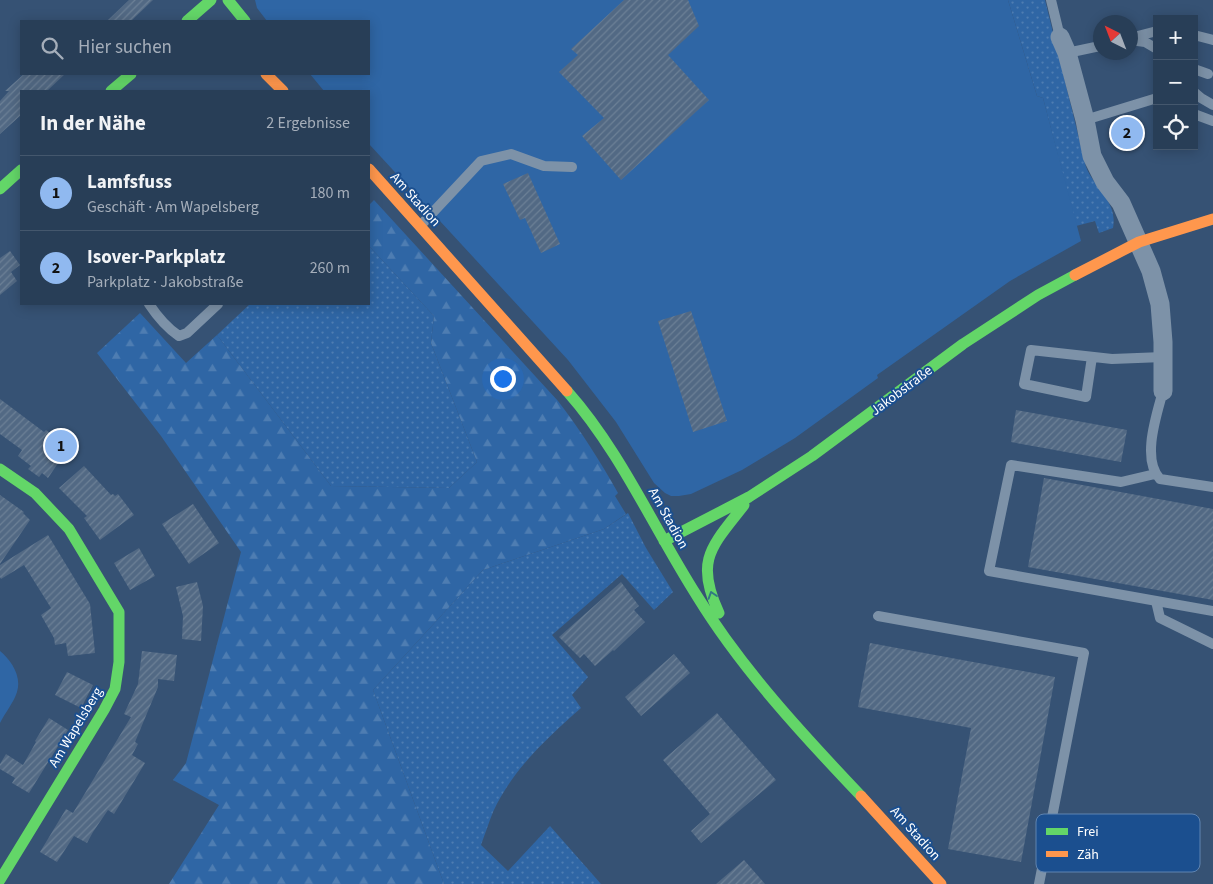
<!DOCTYPE html>
<html lang="de">
<meta charset="utf-8">
<style>
body{margin:0;font-family:"Source Sans 3",sans-serif;background:#344961;color:#f1f3f6}
.controls{position:absolute;right:15px;top:15px;display:grid;overflow:hidden;border-radius:0px;box-shadow:0 2px 12px #0003}
.controls button{width:45px;height:45px;display:grid;place-items:center;padding:0;border:0;border-bottom:1px solid #44576d;background:#283e57;color:#f1f3f6;font:25px sans-serif}
.compass{position:absolute;left:1093px;top:15px;width:45px;height:45px;border-radius:50%;background:#283e57;box-shadow:0 2px 12px #0003;rotate:318deg}
.you{position:absolute;left:502px;top:378px;width:18px;height:18px;margin:-12px;border:4px solid #fff;border-radius:50%;background:#1a73e8;box-shadow:0 0 0 8px #1a73e833}
.badge{display:grid;place-items:center;width:32px;height:32px;border-radius:50%;background:#90b9f0;color:#111;font-size:16px;font-weight:700}
.pin{position:absolute;translate:-50% -50%;border:2px solid #fff;box-shadow:0 1px 5px #0006}
.list{margin:0;padding:0;list-style:none}
h2{display:flex;justify-content:space-between;align-items:center;height:65px;margin:0;padding:0 20px;font-size:21px}
h2 small{font-size:16px;font-weight:400;color:#a5aeba}
.list li{display:grid;grid-template-columns:32px 1fr auto;gap:15px;align-items:center;box-sizing:border-box;height:75px;padding:0 20px;border-top:1px solid #44576d}
.list b{display:block;font-size:19px;white-space:nowrap}
.list p{margin:0;font-size:16px;white-space:nowrap;color:#a5aeba}
.list em{font-size:16px;font-style:normal;color:#a5aeba}
.icon{flex:none;width:28px;height:28px;fill:none;stroke:currentColor;stroke-width:2;stroke-linecap:round;stroke-linejoin:round}
.map{position:relative;flex:none;width:1213px;height:884px;overflow:hidden}
.search{position:absolute;background:#283e57;box-shadow:0 2px 12px #0003;left:20px;top:20px;width:350px;height:55px;display:flex;align-items:center;gap:12px;box-sizing:border-box;padding:0 18px;border-radius:0px;color:#a5aeba;font-size:19px}
.panel{position:absolute;background:#283e57;box-shadow:0 2px 12px #0003;left:20px;top:90px;width:350px;height:215px;border-radius:0px}
.map>svg:first-child{display:block}
.grass{fill:url(#grass-dots)}
.forest{fill:url(#forest-firs)}
.garden{fill:#2f66a5}
.building{fill:url(#building-hatch)}
.lines{fill:none;stroke-linecap:round;stroke-linejoin:round}
.lane{stroke:#7d92a8;stroke-width:10}
.street{stroke:#7d92a8;stroke-width:19}
.fast{stroke:#63d668;stroke-width:11}
.slow{stroke:#ff974d;stroke-width:11}
.oneway{stroke:#317883}
.labels{text-anchor:middle;stroke-width:4;stroke-linejoin:round;paint-order:stroke}
.street-label{font-size:14px;fill:#fff;stroke:#1b4f8f}
.key{fill:#1b4f8f;stroke:#5f84b1;stroke-width:1}
.key-label{font-size:14px;fill:#fff}
</style>
<div class="map">
<svg width="1213" height="884" viewBox="0 0 1213 884">
<defs>
<pattern id="grass-dots" width="8" height="8" patternUnits="userSpaceOnUse" patternTransform="scale(1.25)"><rect width="8" height="8" fill="#2f66a5"/><path d="M2 2h.1M6 6h.1" fill="none" stroke="#4e7db2" stroke-width="1.8" stroke-linecap="round"/></pattern>
<pattern id="forest-firs" width="22" height="20" patternUnits="userSpaceOnUse" patternTransform="scale(1.25)"><rect width="22" height="20" fill="#2f66a5"/><path d="M5 1l3.5 6h-7zM16 11l3.5 6h-7z" fill="#4e7db2"/></pattern>
<pattern id="building-hatch" width="6" height="6" patternUnits="userSpaceOnUse" patternTransform="scale(1.25)"><rect width="6" height="6" fill="#526984"/><path d="M-1 1l2-2M0 6l6-6M5 7l2-2" fill="none" stroke="#6c8096"/></pattern>
</defs>
<rect width="100%" height="100%" fill="#365274"/>
<!-- grass -->
<path class="grass" d="M1008 0H1045L1086 167C1095 189 1118 202 1113 228L1099 233 1095 221 1076 226 1043 98 1037 96Z
M369 246 434 316 431 343 477 462 449 488 331 486 217 335 250 304H369Z
M628 513 646 548 673 592 654 610 622 574 552 635 588 677 572 695 581 708C547 738 512 770 493 812 489 822 485 834 481 845L508 871 550 826 601 884H444L373 690 483 570 604 529Z"/>
<!-- forest -->
<path class="forest" d="M374 200 558 401C581 431 600 461 618 493L615 496 626 514 604 529 483 570 373 690 444 884H169L219 805 173 780 186 763 241 552 161 436 97 353 140 313 186 363 217 335 331 486 449 488 477 462 431 343 434 316 369 246V205Z"/>
<!-- garden -->
<path class="garden" d="M255 0H1008L1037 96 1043 98 1081 241 1010 281 877 375 878 378 795 438 742 470 691 494 679 496H671L665 493 654 483 616 422 568 360 369 144V91H324L310 74H369V21H267L257 8Z
M0 651C11 660 22 676 17 692 14 702 5 713 0 723Z"/>
<!-- building -->
<path class="building" d="M129 0H153L131 21H107Z
M624 0H688L699 26 668 55 709 100 621 180 582 136 604 118 559 72 578 55 571 49Z
M24 74H65L47 91H21V115L0 134V101L9 91H5Z
M528 173 560 244 541 253 525 218 520 220 503 184Z
M10 251 20 265 11 272 17 281 0 295V258Z
M691 311 727 421 693 432 658 321Z
M0 399 44 432 46 430 69 447 48 478 42 473 39 477 28 469 31 466 18 456 22 450 0 434Z
M1016 410 1127 430 1121 462 1011 442Z
M84 466 111 495 113 494 115 496 118 494 134 515 100 540 84 518 87 516 59 488Z
M1044 478 1213 509V600L1028 567Z
M0 495 24 512 23 513 30 520 0 564Z
M193 504 219 543 189 564 162 524Z
M48 535 90 604 95 653 68 656 66 643 55 645 54 638 41 615 51 608 24 565 1 579 0 577V565Z
M139 548 155 576 130 590 114 563Z
M197 582 203 606 201 641 182 639 183 616 176 587Z
M621 582 639 606 634 610 645 622 614 651 613 650 595 666 584 654 580 658 559 637Z
M870 643 1055 677 1021 862 948 849 971 728 858 707Z
M142 651 177 655 174 681 158 679V687L135 742 138 744 132 755 145 763 114 814 108 810 93 832 87 843 74 836 57 862 40 852 66 809 73 813 131 717 124 714 138 684Z
M674 654 690 673 641 716 625 697Z
M67 672 93 685 81 708 55 695Z
M717 713 776 780 701 843 691 831 710 814 663 760Z
M49 718 68 730 29 793 12 783 15 778 0 769V764L6 754 23 765 36 742 35 741Z
M744 860 765 884H716Z"/>
<g class="lines">
<!-- lane -->
<path class="lane" d="M1051 0 1060 37
M1194 35 1213 40
M1130 38 1157 31
M1130 40 1145 42 1157 49
M1067 53 1100 46
M1194 69 1208 74
M1194 92 1201 98 1213 105
M1194 114 1213 121
M1085 120 1157 98
M421 225 481 161 511 154 544 166 572 167
M149 304C157 316 167 328 179 336L187 333 218 304
M1092 357 1086 397 1024 384 1031 350 1112 359 1163 357
M1163 391C1157 414 1141 459 1160 479L1213 487
M1155 474 1121 482 1011 465 989 571 1213 611
M1156 601 1160 618 1213 644
M878 616 1084 653 1039 884"/>
<!-- street -->
<path class="street" d="M1060 37 1067 53 1085 120 1092 156 1105 182 1121 203 1151 271 1160 304 1163 342V391"/>
<!-- fast -->
<path class="fast" d="M228 0 245 21
M187 21 211 0
M111 91 131 74
M0 189 21 170
M567 391C621 452 653 527 697 596 741 668 803 735 861 796
M0 469 35 493 69 529 119 612V662L115 689 104 710 0 880
M664 541 749 497 812 456 963 344 1038 295 1075 275
M719 613C694 560 712 546 744 505"/>
<!-- slow -->
<path class="slow" d="M266 74 283 91
M369 169 567 391
M1075 275 1139 242 1213 219
M861 796 941 884"/>
</g>
<!-- one-way arrows -->
<defs><path id="oneway-chevron" d="M-2-3.5L2.5 0L-2 3.5" fill="none" stroke-width="1.6" stroke-linecap="round" stroke-linejoin="round" transform="scale(1.25)"/></defs>
<use class="oneway" href="#oneway-chevron" transform="translate(712 595) rotate(-108)"/>
<g class="labels">
<!-- street labels -->
<g class="street-label">
<text transform="translate(416 199) rotate(48)" y="5">Am Stadion</text>
<text transform="translate(901 390) rotate(-37)" y="5">Jakobstraße</text>
<text transform="translate(669 518) rotate(61)" y="5">Am Stadion</text>
<text transform="translate(75 727) rotate(-59)" y="5">Am Wapelsberg</text>
<text transform="translate(916 833) rotate(48)" y="5">Am Stadion</text>
</g>
</g>
<!-- legend -->
<rect x="1036" y="814" width="164" height="58" rx="8" class="key"/>
<rect x="1046" y="828" width="22" height="7" fill="#63d668"/>
<rect x="1046" y="851" width="22" height="6" fill="#ff974d"/>
<g class="key-label">
<text x="1077" y="836">Frei</text>
<text x="1077" y="859">Zäh</text>
</g>
</svg>
<div class="controls">
<button>+</button>
<button>−</button>
<button><svg class="icon" aria-label="locate" viewBox="0 0 24 24"><circle cx="12" cy="12" r="6"/><path d="M12 2v4M12 18v4M2 12h4M18 12h4"/></svg></button>
</div>
<svg class="compass" viewBox="-18 -18 36 36"><path d="M0-13l5 13h-10z" fill="#e53935"/><path d="M0 13l5-13h-10z" fill="#a5aeba"/></svg>
<div class="you"></div>
<div class="pin badge" style="left:61px;top:446px">1</div>
<div class="pin badge" style="left:1127px;top:133px">2</div>
<div class="search"><svg class="icon" aria-label="search" viewBox="0 0 24 24"><circle cx="10" cy="10" r="6"/><path d="M15 15l6 6"/></svg>Hier suchen</div>
<section class="panel">
<h2>In der Nähe<small>2 Ergebnisse</small></h2>
<ul class="list">
<li><span class="badge">1</span><div><b>Lamfsfuss</b><p>Geschäft · Am Wapelsberg</p></div><em>180 m</em></li>
<li><span class="badge">2</span><div><b>Isover-Parkplatz</b><p>Parkplatz · Jakobstraße</p></div><em>260 m</em></li>
</ul>
</section>
</div>
